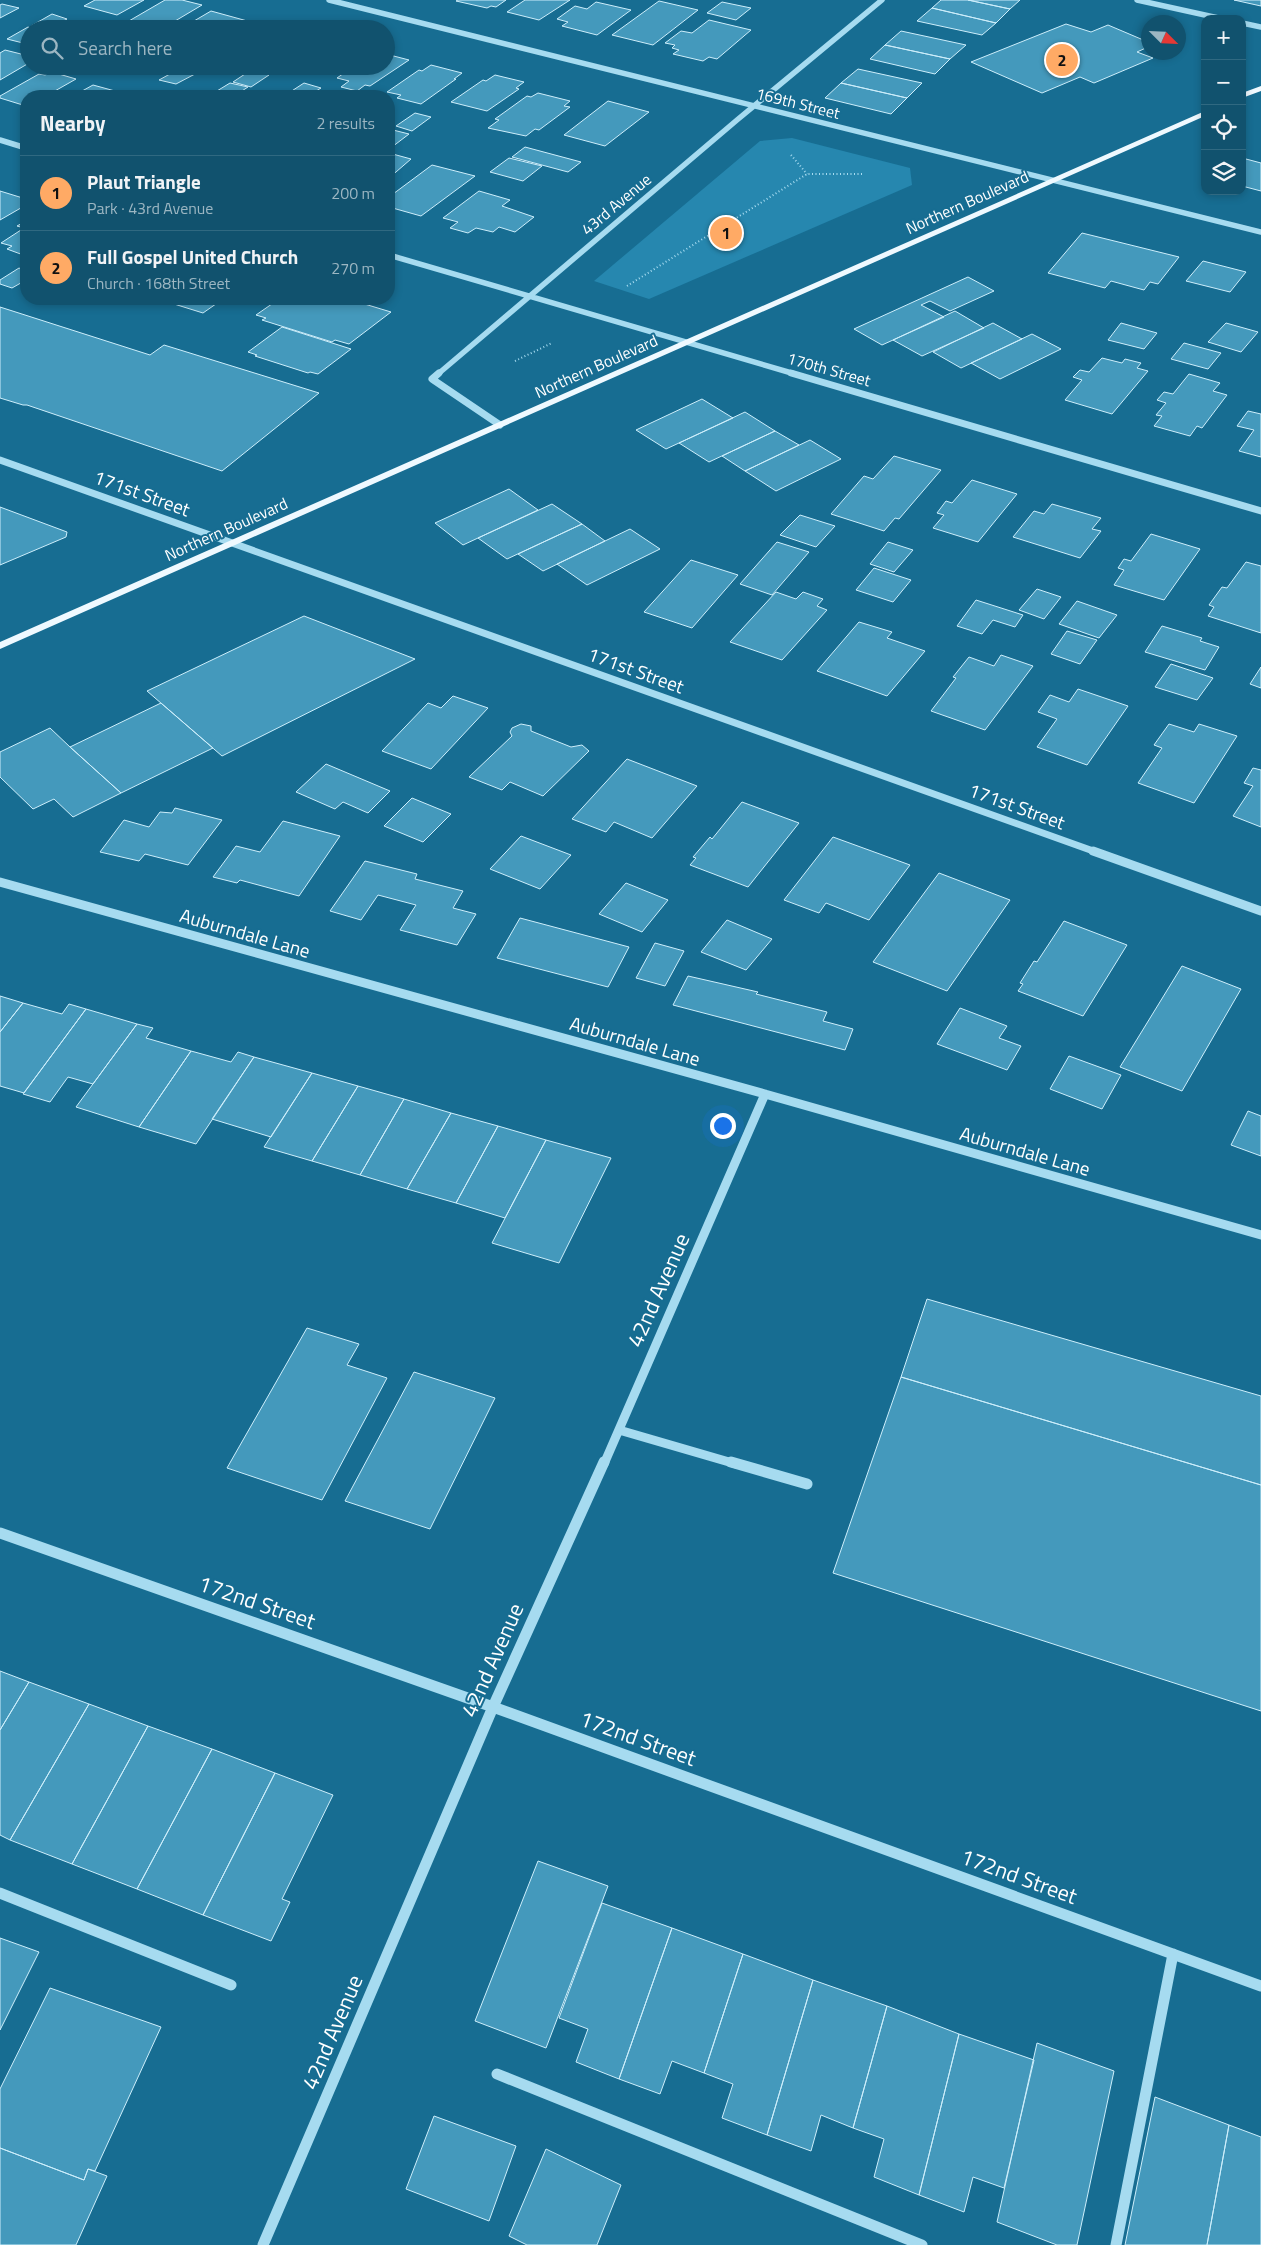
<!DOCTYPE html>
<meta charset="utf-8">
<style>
body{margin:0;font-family:"Titillium Web",sans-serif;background:#1a5873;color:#f1f3f6}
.controls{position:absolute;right:15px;top:15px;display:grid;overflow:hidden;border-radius:10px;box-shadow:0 2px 8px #0003}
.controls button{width:45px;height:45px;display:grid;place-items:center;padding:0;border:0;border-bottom:1px solid #306981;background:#11526e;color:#f1f3f6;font:25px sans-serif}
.compass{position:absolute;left:1141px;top:15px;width:45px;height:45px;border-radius:50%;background:#11526e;box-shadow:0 2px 8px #0003;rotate:114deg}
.you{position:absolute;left:722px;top:1125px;width:18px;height:18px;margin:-12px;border:4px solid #fff;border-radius:50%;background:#1a73e8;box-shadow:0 0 0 8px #1a73e833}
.badge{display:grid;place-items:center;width:32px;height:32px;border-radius:50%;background:#ffaa65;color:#111;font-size:16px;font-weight:700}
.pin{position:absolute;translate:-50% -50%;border:2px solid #fff;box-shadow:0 1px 5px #0006}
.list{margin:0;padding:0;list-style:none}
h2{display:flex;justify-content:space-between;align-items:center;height:65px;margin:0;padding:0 20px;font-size:21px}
h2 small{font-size:16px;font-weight:400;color:#9cb6c2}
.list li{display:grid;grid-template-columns:32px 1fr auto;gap:15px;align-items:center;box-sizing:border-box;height:75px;padding:0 20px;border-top:1px solid #306981}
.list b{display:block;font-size:19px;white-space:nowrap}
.list p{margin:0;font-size:16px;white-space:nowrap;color:#9cb6c2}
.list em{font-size:16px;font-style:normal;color:#9cb6c2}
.icon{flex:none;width:28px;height:28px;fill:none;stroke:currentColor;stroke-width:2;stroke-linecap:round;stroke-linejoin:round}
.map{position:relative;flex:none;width:1261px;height:2245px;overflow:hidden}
.search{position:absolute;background:#11526e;box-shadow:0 2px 8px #0003;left:20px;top:20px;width:375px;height:55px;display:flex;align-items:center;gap:12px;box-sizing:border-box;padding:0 18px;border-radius:28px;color:#9cb6c2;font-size:19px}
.panel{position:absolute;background:#11526e;box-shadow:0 2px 8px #0003;left:20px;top:90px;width:375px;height:215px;border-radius:20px}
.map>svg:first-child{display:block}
.green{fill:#2687af}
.building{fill:#4499bc;stroke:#cdeefb}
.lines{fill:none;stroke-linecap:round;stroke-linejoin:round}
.path{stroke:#a6dbf0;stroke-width:2;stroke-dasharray:1 2.5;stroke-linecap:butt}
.minor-far3{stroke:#a6dbf0;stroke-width:5.5}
.minor-far2{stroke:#a6dbf0;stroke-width:7}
.minor-far1{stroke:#a6dbf0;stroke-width:9}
.minor{stroke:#a6dbf0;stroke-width:11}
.major{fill:#eff9ff;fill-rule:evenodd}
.labels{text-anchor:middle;stroke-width:4;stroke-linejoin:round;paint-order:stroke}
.far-street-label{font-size:16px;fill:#fff;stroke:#176d92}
.street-label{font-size:19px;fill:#fff;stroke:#176d92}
.near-street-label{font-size:22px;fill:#fff;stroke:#176d92}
</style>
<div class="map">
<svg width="1261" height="2245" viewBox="0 0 1261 2245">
<rect width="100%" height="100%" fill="#176d92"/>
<!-- green -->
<path class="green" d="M792 138 910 168 912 185 649 299 594 281 760 141Z"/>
<!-- building -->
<path class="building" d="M95 0H144L117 15 84 6Z
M165 0H182L202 5 165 27 155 25 149 29H137L122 25Z
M458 0H506L496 7 491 6 487 8 456 1Z
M525 0H570L539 20 507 12Z
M941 0H968L1010 9 996 23 932 8Z
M968 0H1020L1010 9Z
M1234 0H1261V6Z
M659 1 698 10 653 45 612 35Z
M596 2 631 10 597 35 562 26 568 22 557 19 575 6 587 9Z
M722 2 751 8 736 20 707 13Z
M2 4 19 8 0 18V5Z
M932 8 996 23 982 35 917 21Z
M211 11 251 22 239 29H191L201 23 194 21Z
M52 14 67 19 48 29 31 26Z
M709 20 751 30 717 59 709 57 703 61 673 54 679 50 672 48 675 45 665 43 681 31 692 33Z
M261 21 290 29H248Z
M1066 24 1091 32 1108 25 1148 42V47L1137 52 1153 58 1094 83 1080 77 1042 93 971 62Z
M28 27 33 29H29V40L23 43 7 39Z
M901 31 966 45 950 59 885 45Z
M885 45 950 59 935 74 870 59Z
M5 50 29 56V63L0 80V53Z
M386 54 409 60 370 86 365 85 357 91 341 87 349 81 337 78 354 66H386Z
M431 65 462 73 454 79H456L421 104 397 98 401 95 387 92 419 70 422 71Z
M183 66H216L205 74 180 68Z
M179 69 195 74 176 84 159 80Z
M858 69 922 83 907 98 841 83Z
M251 70 269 75 251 87 233 82Z
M52 72 76 79 46 96H26V106L0 98V96L39 74 45 75Z
M495 75 524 82 516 88 519 89 487 111 451 102 483 80 486 81Z
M230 83 248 87 234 96 212 94Z
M304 83 321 88 308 96H284Z
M841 83 907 98 891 114 825 98Z
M93 85 126 94 122 96H73Z
M538 93 570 101 564 106 570 107 539 130 535 129 526 136 488 128 499 120 495 119 527 96 531 97Z
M608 101 649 112 605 146 564 135Z
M415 113 431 117 412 131 396 126Z
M393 130 409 134 392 147 389 146V133Z
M525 147 581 162 568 172 512 157Z
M389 153 411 159 389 178Z
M509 158 542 166 523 181 490 172Z
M1246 159 1261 163V191L1242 186V161Z
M432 165 475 176 421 216 389 207V197Z
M0 191 26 199V205L0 220Z
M479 191 510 200 502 206 534 217 515 232 499 227 493 232 476 228 468 233 450 228 458 222 443 218Z
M26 221V256L7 249 12 246 1 243 24 228 17 226Z
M1082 233 1179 257 1158 284 1150 282 1144 290 1111 281 1105 288 1048 273Z
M1203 261 1246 272 1230 292 1186 281Z
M19 268 26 271V280L12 288 0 284V280Z
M968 277 994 291 950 311 930 301 921 305 944 317 882 345 854 329Z
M158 299H223L203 313Z
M279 299H348L391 312 349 344 335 340 332 342 262 320 266 318 256 315Z
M0 307 150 355 164 345 319 393 222 471 27 405H23L0 398Z
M955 311 984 328 922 356 893 340Z
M993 323 1022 339 961 368 933 352Z
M1121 323 1157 333 1144 349 1108 340Z
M1226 323 1258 332 1241 352 1208 342Z
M282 327 351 349 318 374 310 372 308 373 255 356 257 355 248 352Z
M1032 334 1061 349 1000 379 971 363Z
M1184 343 1221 353 1208 369 1171 359Z
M1102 358 1122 363 1125 359 1141 363 1137 368 1148 371 1112 414 1065 400 1082 380 1073 377 1080 370 1089 372Z
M1189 374 1220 383 1213 391 1227 395 1202 428 1197 426 1190 436 1154 426 1162 416 1156 415 1166 403 1157 400 1164 392 1173 394Z
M702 399 733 418 666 449 636 430Z
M1248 411 1261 414V457L1239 451 1254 430 1237 426Z
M745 412 775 431 709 462 679 443Z
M775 431 799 445 745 471 722 456Z
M810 440 841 459 776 491 745 471Z
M894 456 941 470 899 519 895 518 884 531 831 514 864 476 873 479Z
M972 480 1017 494 978 542 933 528 944 515 937 513 946 501 952 503Z
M509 489 538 510 463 545 435 523Z
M552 504 582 524 507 559 478 538Z
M1052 504 1101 518 1092 529 1101 531 1080 558 1013 537 1034 511 1044 514Z
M0 507 67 532 66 537 0 565Z
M800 515 835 526 816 547 780 535Z
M582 524 605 541 543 571 518 554Z
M630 529 660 549 587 585 557 564Z
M1151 534 1200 549 1164 600 1114 585 1124 570 1118 568 1124 559 1131 561Z
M777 542 809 552 772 595 740 584Z
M888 542 913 550 894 572 870 564Z
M691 560 738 575 692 628 644 612Z
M1246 562 1261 566V633L1208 616 1214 607 1209 605 1222 587 1227 588Z
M874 568 911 580 893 602 856 590Z
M1037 589 1061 597 1044 619 1019 610Z
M776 592 796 599 803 592 823 599 817 606 827 610 782 660 730 642Z
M976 600 1023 615 1015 627 993 620 982 634 957 626Z
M1077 601 1117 615 1099 638 1059 624Z
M304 616 415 659 222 756 147 691Z
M859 622 892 632 887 638 925 651 887 696 817 671Z
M1162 626 1202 638 1200 641 1219 647 1205 670 1145 652Z
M1067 631 1097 640 1080 664 1051 654Z
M1001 655 1033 666 985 730 931 711 956 678 953 677 969 657 994 666Z
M1171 664 1213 678 1197 700 1155 687Z
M1261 667V688L1250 684Z
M1078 689 1128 706 1087 765 1037 747 1057 719 1038 712 1050 695 1069 702Z
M453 696 488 708 431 769 382 751 428 703 441 708Z
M161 703 213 748 121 793 70 747Z
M521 724 531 726V731L571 747 582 745 589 751 543 796 510 782 502 790 469 777 512 736 510 732 512 728Z
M1169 724 1194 732 1199 724 1237 736 1194 803 1138 783 1162 748 1154 745Z
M50 728 70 747 121 793 73 817 54 799 33 809 0 777V752Z
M627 759 697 786 652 838 614 822 606 832 572 819Z
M326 764 390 791 368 813 343 802 335 809 296 792Z
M1253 768 1261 770V827L1233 816 1253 786 1244 783Z
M412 798 451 814 423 842 384 826Z
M742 802 799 823 748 887 690 865 696 858 693 857 710 837 712 839Z
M175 808 222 820 188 865 145 854 139 861 100 852 124 820 149 827 160 812 172 813Z
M283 821 340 836 299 896 240 880 237 883 213 877 236 846 260 852Z
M521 836 571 855 540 889 490 869Z
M833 837 910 865 869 920 826 903 819 913 784 900Z
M365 861 417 874 415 879 463 891 453 908 476 914 457 945 400 930 416 905 378 895 361 920 330 911Z
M939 873 1010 900 947 991 873 962Z
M626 883 668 900 642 932 599 914Z
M520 918 629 947 608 987 497 958Z
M727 920 772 939 746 970 701 952Z
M1064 921 1127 945 1083 1016 1018 991 1023 984 1020 983 1034 961 1037 962Z
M655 943 684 951 665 986 636 978Z
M1182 966 1241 989 1182 1091 1120 1067Z
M688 976 758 992 756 994 827 1012 823 1021 853 1029 845 1050 673 1005Z
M0 996 23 1003 0 1032Z
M23 1003 62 1014 69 1004 86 1009 24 1093 0 1086V1032Z
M960 1008 1007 1026 999 1038 1021 1046 1007 1070 937 1044Z
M86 1009 137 1024 93 1084 68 1077 50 1102 23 1094Z
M137 1024 153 1028 146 1038 191 1051 139 1127 76 1107Z
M191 1051 231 1062 238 1052 254 1057 196 1144 139 1127Z
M1069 1056 1121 1075 1102 1109 1050 1089Z
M254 1057 312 1073 271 1137 212 1119Z
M312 1073 358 1086 312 1161 264 1147Z
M358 1086 404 1099 360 1175 312 1161Z
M404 1099 451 1113 407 1189 360 1175Z
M1248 1111 1261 1116V1156L1231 1145Z
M451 1113 498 1126 456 1203 407 1189Z
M498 1126 546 1140 505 1218 456 1203Z
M546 1140 611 1158 559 1263 492 1243Z
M927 1299 1261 1396V1485L901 1377Z
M307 1328 359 1344 347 1365 387 1378 322 1500 227 1468Z
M414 1372 495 1398 430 1529 345 1501Z
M901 1377 1261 1485V1711L833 1573Z
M0 1671 29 1682 0 1730Z
M29 1682 89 1704 10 1840 0 1835V1730Z
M89 1704 148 1726 72 1864 10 1840Z
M148 1726 212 1749 137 1889 72 1864Z
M212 1749 275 1773 203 1915 137 1889Z
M275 1773 333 1795 282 1899 290 1902 271 1941 203 1915Z
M538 1861 608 1886 546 2048 475 2021Z
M602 1903 672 1928 619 2079 576 2062 588 2029 559 2018Z
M672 1928 743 1954 704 2073 672 2061 660 2094 619 2079Z
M0 1938 39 1952 0 2030Z
M743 1954 813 1980 767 2135 722 2118 733 2084 704 2073Z
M813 1980 887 2006 853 2128 821 2115 811 2151 767 2135Z
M50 1988 161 2027 95 2171 88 2169 84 2180 0 2148V2089Z
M887 2006 959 2034 919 2195 874 2177 884 2139 853 2128Z
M959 2034 1034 2060 1004 2188 973 2177 964 2212 919 2195Z
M1037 2043 1114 2071 1077 2245H1057L997 2222Z
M1155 2097 1229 2125 1207 2245H1125Z
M434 2116 516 2146 489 2221 406 2189Z
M1229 2125 1261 2137V2245H1207Z
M0 2148 84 2180 88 2169 107 2176 76 2245H0Z
M546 2149 621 2185 597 2245H527L509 2236Z"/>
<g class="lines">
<!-- path -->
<path class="path" d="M791 155 807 174
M627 286 807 174H863
M515 361 552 343"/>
<!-- minor-far3 -->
<path class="minor-far3" d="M329 0 1261 232
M1137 0 1223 19
M1242 23 1261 27
M0 140 26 148
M389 255 795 374
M438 374 737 120 882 0"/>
<!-- minor-far2 -->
<path class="minor-far2" d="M439 373 432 379 500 425
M791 373 1261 511
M0 460 1096 852"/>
<!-- minor-far1 -->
<path class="minor-far1" d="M1093 851 1261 911
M0 882 765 1094 1261 1235
M619 1430 736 1464
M604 1464 765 1094"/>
<!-- minor -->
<path class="minor" d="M731 1462 807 1484
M0 1533 493 1707 1261 1986
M0 1893 231 1985
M497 2074 922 2245
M263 2245 493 1707 604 1462
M1116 2245 1173 1954"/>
<!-- major -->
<path class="major" d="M1261 86V91L1242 98V93Z
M1205 111V116L0 649V642Z"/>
</g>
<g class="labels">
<!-- far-street labels -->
<g class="far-street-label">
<text transform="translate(798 103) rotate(14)" y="6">169th Street</text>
<text transform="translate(967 202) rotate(-24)" y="6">Northern Boulevard</text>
<text transform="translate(616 204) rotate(-40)" y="6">43rd Avenue</text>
<text transform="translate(596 366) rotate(-24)" y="6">Northern Boulevard</text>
<text transform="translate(829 369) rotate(16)" y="6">170th Street</text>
<text transform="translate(226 529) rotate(-24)" y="6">Northern Boulevard</text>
</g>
<!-- street labels -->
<g class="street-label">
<text transform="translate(142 493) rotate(20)" y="7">171st Street</text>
<text transform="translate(636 670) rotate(20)" y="7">171st Street</text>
<text transform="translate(1017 806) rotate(20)" y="7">171st Street</text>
<text transform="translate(245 933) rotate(16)" y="7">Auburndale Lane</text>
<text transform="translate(635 1041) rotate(16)" y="7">Auburndale Lane</text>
<text transform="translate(1025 1151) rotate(16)" y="7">Auburndale Lane</text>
</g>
<!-- near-street labels -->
<g class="near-street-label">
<text transform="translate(658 1290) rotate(-66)" y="8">42nd Avenue</text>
<text transform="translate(257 1602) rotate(19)" y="8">172nd Street</text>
<text transform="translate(492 1660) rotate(-66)" y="8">42nd Avenue</text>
<text transform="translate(638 1738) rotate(20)" y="8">172nd Street</text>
<text transform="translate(1019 1876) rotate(20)" y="8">172nd Street</text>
<text transform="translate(332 2032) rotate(-67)" y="8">42nd Avenue</text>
</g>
</g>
</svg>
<div class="controls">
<button>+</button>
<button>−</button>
<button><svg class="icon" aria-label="locate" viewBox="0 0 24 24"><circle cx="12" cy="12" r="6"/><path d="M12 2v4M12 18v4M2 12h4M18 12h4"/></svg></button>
<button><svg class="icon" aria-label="layers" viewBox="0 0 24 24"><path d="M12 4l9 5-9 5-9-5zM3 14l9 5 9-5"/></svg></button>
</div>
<svg class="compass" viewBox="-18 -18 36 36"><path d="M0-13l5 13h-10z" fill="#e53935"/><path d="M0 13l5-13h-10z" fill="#9cb6c2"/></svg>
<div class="you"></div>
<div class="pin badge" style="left:726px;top:233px">1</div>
<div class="pin badge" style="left:1062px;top:60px">2</div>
<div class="search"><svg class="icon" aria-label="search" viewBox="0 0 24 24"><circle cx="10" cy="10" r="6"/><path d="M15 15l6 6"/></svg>Search here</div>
<section class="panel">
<h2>Nearby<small>2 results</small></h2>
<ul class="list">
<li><span class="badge">1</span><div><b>Plaut Triangle</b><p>Park · 43rd Avenue</p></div><em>200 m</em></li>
<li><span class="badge">2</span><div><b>Full Gospel United Church</b><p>Church · 168th Street</p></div><em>270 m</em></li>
</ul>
</section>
</div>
